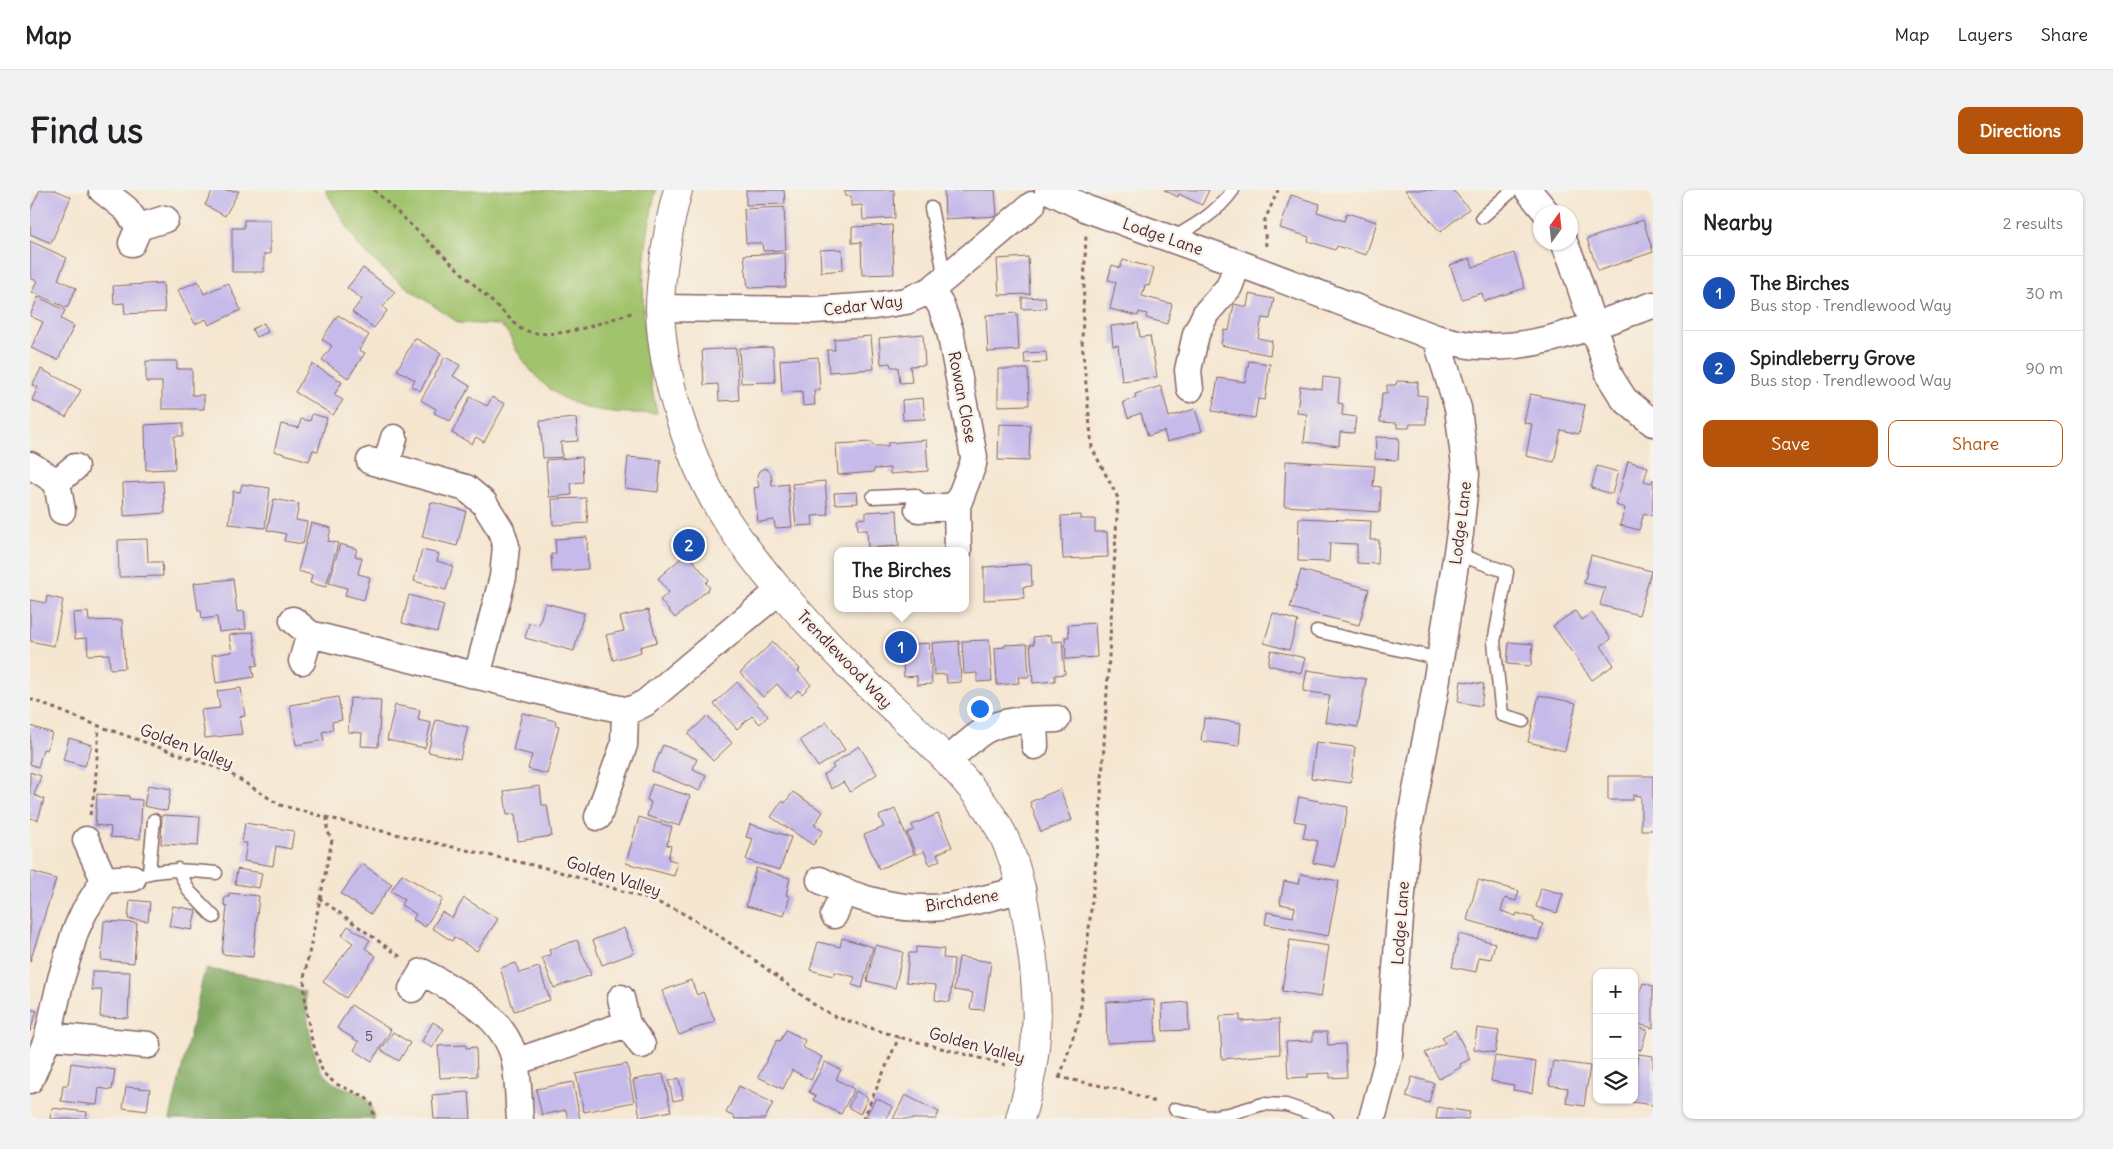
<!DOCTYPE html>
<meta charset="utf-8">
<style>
body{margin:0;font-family:Delius,sans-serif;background:#f2f2f2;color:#202124}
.controls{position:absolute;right:15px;bottom:15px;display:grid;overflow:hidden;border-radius:10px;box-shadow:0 1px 4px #0004}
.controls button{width:45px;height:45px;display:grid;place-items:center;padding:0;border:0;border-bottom:1px solid #e0e0e0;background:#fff;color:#202124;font:25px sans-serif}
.compass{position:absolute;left:1503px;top:15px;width:45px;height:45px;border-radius:50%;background:#fff;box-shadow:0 1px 4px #0004;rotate:15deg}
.you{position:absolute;left:949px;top:518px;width:18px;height:18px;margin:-12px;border:4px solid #fff;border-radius:50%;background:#1a73e8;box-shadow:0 0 0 8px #1a73e833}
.badge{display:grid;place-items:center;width:32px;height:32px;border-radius:50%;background:#b45309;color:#fff;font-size:16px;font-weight:700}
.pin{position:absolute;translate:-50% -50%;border:2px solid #fff;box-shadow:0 1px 5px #0006}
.popup{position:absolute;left:804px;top:357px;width:135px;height:65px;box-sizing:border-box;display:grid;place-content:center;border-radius:10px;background:#fff;filter:drop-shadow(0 1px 4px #0005);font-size:16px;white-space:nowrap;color:#757577}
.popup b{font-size:19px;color:#202124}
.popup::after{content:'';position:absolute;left:50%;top:100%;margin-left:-10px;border:10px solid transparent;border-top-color:#fff}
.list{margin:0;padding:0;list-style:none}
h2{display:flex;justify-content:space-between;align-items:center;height:65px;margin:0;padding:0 20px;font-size:21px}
h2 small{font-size:16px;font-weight:400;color:#757577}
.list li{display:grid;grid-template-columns:32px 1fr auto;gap:15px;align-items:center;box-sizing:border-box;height:75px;padding:0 20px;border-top:1px solid #e0e0e0}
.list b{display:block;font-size:19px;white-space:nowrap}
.list p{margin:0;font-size:16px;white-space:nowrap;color:#757577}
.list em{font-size:16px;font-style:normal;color:#757577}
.actions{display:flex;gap:10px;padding:15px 20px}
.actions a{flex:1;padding:11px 0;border:1px solid #b45309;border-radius:10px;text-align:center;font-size:18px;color:#b45309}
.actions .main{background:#b45309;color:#fff}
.icon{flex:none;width:28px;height:28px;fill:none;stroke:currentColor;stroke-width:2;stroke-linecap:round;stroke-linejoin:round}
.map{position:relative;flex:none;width:1623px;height:929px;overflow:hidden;border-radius:10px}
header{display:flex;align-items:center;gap:30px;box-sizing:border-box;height:70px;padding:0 25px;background:#fff;border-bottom:1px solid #e0e0e0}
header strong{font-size:24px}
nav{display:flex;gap:28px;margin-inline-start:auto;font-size:18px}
.intro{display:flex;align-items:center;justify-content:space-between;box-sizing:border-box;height:120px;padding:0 30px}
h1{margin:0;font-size:35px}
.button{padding:12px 22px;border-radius:10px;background:#b45309;color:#fff;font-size:18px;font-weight:700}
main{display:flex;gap:30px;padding:0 30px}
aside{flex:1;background:#fff;border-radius:10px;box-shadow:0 1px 4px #0004}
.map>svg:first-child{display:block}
.green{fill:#a1c36c;stroke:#76714c}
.forest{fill:#80a960;stroke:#656446}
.building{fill:#c5bae9}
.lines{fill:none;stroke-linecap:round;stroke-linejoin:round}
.lane-casing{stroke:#866565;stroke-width:15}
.street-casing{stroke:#866565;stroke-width:29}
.secondary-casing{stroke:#866565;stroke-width:30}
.path{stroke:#866565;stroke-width:3;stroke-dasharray:4 4;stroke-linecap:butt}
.lane{stroke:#fff;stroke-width:12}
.street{stroke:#fff;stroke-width:26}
.secondary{stroke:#fff;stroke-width:28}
.labels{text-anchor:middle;stroke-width:5;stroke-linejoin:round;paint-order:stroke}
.number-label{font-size:14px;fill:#69465a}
.street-label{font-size:16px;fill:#4a1f2b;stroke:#f7f3e8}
</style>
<header>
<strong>Map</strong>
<nav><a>Map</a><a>Layers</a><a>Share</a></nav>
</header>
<div class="intro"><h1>Find us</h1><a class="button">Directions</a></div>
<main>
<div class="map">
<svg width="1623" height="929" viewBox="0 0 1623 929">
<rect width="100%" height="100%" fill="#f7f3e8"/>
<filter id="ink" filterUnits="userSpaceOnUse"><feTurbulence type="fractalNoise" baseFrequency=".02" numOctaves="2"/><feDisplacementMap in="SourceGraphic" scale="10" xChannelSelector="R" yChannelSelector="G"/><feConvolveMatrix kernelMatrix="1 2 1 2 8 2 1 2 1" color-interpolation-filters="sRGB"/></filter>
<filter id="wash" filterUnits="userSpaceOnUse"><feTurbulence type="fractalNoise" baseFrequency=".0096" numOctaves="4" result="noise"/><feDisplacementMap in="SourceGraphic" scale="20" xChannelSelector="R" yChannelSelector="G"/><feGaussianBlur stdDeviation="1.12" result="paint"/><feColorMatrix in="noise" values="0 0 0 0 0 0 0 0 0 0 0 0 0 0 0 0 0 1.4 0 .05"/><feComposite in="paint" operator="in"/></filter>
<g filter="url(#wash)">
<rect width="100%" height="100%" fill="#f5e6d0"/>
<!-- green -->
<path class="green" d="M295 0H626C608 75 610 147 627 223 566 224 527 220 490 166 483 157 480 140 469 135L429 133 379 99 354 80 329 56Z"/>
<!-- forest -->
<path class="forest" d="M175 779C210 783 242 789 275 802 276 820 282 870 294 884 312 907 339 891 344 929H140Z"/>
<g id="blocks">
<!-- building -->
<path class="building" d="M10 0H25L41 7 21 53 0 44V21Z
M183 0 209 1 195 26 175 15Z
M716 0H754L755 14 716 15Z
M815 0H864L865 28 833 30 832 15 821 16V6H815Z
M914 0H965L967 26 915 29Z
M1134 0H1179L1172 15 1149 4 1148 7Z
M1375 0H1423L1439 19 1410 42Z
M1261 5 1290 14 1287 22 1314 31 1317 23 1347 32 1336 65 1307 56 1305 60 1278 51 1279 47 1250 38Z
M754 17 756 60 733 61 732 53H716L714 19Z
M214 30H240V64H234V82H202V38H214Z
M1613 30 1623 62 1568 81 1557 49Z
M862 35 864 84 832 85 831 52 822 53V37Z
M0 51 37 68 28 89 46 98 37 118 2 102 7 91 0 88Z
M812 59 813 80 791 82 790 60Z
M755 63 756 97 718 98 714 65Z
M1484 63 1495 98 1454 111 1452 103 1432 109 1420 75 1440 68 1443 77Z
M998 67 1000 104 969 105 967 69Z
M1093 70 1124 78 1119 96 1115 95 1112 106 1142 114 1137 134 1116 128 1117 124 1109 122 1108 126 1080 119 1086 92 1078 90 1082 75 1090 78Z
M333 78 365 102 353 117 357 121 344 138 322 122 332 109 317 98Z
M168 91 174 104 198 93 211 120 179 135 176 129 165 134 148 100Z
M133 93 135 122 95 124 94 113 84 114 83 96Z
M1219 104 1244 109 1240 129 1232 128 1228 148 1242 151 1240 165 1191 155 1194 140 1199 141 1204 114 1217 117Z
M8 107 35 120 31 129 44 136 28 170 1 158 13 132 0 126Z
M1015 107 1016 118 992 119V108Z
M987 123 989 160 958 162 956 125Z
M308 125 339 145 329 160 335 163 318 188 292 170 302 156 292 149Z
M234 133 238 142 226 147 222 139Z
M1108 133 1110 147 1120 146 1127 187 1092 191 1088 155 1083 156 1081 136Z
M893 144 895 175 880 176 882 192 870 193 868 177H861L860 173 851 174 849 148Z
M841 146 844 179 799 182 797 160H805L804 149Z
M385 148 411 163 390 201 381 196 385 190 367 180Z
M743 157 745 192 711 193 709 158Z
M706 158 709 210 689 211 688 194 674 195 672 160Z
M1016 162 1017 172 995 173 994 163Z
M415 167 430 175 423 186 440 196 420 231 404 223 406 219 391 210Z
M788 167 790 200H784L785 215 773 216 772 201 752 203 750 170Z
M116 171H147V179H162V205H174V219H132V192H116Z
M1219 171 1240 174 1235 210 1228 209 1225 228 1182 221 1188 188 1215 192Z
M282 174 312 192 304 205 313 210 303 225 265 202Z
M11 179 51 200 36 227 2 210 8 197 2 195Z
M968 179H998L999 215 968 216Z
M1293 187 1310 189 1308 213 1313 214 1312 225 1326 227 1324 243 1310 242 1309 256 1274 252 1277 224 1267 223 1270 196 1292 199Z
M1367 191 1388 192 1387 205 1397 206 1396 234H1380L1379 238H1367V233L1350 232 1352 203H1357V195H1366Z
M1131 196 1139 227 1165 219 1172 241 1137 252 1134 241 1118 246 1111 223 1098 228 1093 212 1106 208 1105 204Z
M1500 204 1555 215 1549 244 1531 240 1524 272 1496 266 1502 234 1494 233Z
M440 207 457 216 462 207 475 214 454 252 446 247 442 254 422 243Z
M893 208 895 229 873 230 872 210Z
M282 224 297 228 288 261 283 260 279 271 244 261 251 234 269 238 271 229 280 231Z
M546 228 548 251 531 252 532 267 513 268 510 231Z
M153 233V246H144L145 279 116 280 115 235Z
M969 234 1000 235 999 271 968 270Z
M1346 247 1369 248 1368 270 1345 269Z
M896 250 898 281 860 284V278L844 279V282L808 285 806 254 842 252 843 256H858V253Z
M552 267 553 292 541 293 542 305 519 307 516 270Z
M598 267 631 270 628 302 595 298Z
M1256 271 1345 276 1343 296 1351 297 1350 322 1254 316Z
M1598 271 1618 277 1614 291 1621 293 1623 289V326L1614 323 1609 340 1590 335 1595 318 1586 315Z
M1567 276 1588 282 1582 304 1561 298Z
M734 278 738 280 741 284 742 296 758 294 762 337 745 338 744 330 728 332 724 298 729 297 727 286 729 281Z
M133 291 135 323 94 326 93 293Z
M795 291 798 325 782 326 783 335 766 336 762 294Z
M212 294 240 298 235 338 199 334 203 301 210 302Z
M827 302 828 313 805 314 804 303Z
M556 308 558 333 523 335 522 309Z
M244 309 269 314 266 330 277 332 273 354 254 351 256 344 237 340Z
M401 312 436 321 427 356 392 347Z
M867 320 869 356 838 358 837 340H828L827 329 836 328V322Z
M1051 325V329H1065V342H1077L1078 367 1033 369 1031 326Z
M1269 328 1341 331 1340 350H1349L1348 374 1327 373V354L1300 353 1299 372 1268 371Z
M281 333 301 338 298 351 308 353 296 397 280 393 282 385 268 381Z
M557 347 558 379 522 382 521 364H526L525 349Z
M117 349 118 372H132L133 386 89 387 88 350Z
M310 354 327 359 325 366 332 368 328 384 340 387 334 410 315 405 317 398 299 393Z
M392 360 409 364 407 371 423 376 416 400 384 391Z
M657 363 679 390 676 393 680 398 645 428 630 410 639 402 628 388Z
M1561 365 1621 381 1609 425 1570 415 1575 398 1554 393Z
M1001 374 1002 396 993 397 994 408 954 410V377Z
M1271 380 1339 399 1329 435 1260 418Z
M203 389 207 422 214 421 216 439 189 442 187 427 172 429 171 420H168L164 393Z
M379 405 414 415 407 442 372 433Z
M17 406 33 410 24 456 0 451V410L16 413Z
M515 413 554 423 544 461 495 448 499 433 509 435Z
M618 420 627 452 610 457 611 462 583 470 576 445 594 441 590 427Z
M1545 421 1552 430 1562 423 1581 449 1571 456 1584 475 1562 490 1523 436Z
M58 422 59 431 92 430 95 478 80 479 79 464 58 465 57 448 45 449 43 423Z
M1243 423 1268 431 1259 460 1234 453Z
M1065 433 1067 467 1036 469 1035 447H1039L1038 435Z
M223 442 228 475 222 476 224 487 186 493 182 465 202 462 199 445Z
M1021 445 1022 452 1032 451 1035 484 1025 485V491L1003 493 1000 454H1004L1003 447Z
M959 450 962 491 947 492V483L934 484 932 451Z
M929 451 931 492 917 493 916 484 904 485 902 453Z
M743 452 770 479 768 481 781 495 772 504 768 500 760 508 747 494 733 507 710 483Z
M1479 452 1503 454 1501 476 1477 474Z
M899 453 902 494 887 495V486L874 487 872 455Z
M997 454 999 487H988L989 493 967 495 965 458 975 457 974 455Z
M1241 460 1275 468 1271 483 1238 475Z
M1277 480 1336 489 1328 537 1295 532 1300 505 1273 501Z
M1431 491 1454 494 1451 516 1428 512Z
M707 492 738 526 730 534 722 526 707 539 684 514Z
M211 498 215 526 209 527 212 544 175 548 171 520 190 518 187 501Z
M1509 505 1546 513 1535 561 1498 552Z
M308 507 312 530 302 532 303 540 292 542 294 550 266 555 260 515Z
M320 508 351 510 348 557 331 556 332 543 318 542Z
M365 515 390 520 388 530 401 533 395 558 357 550Z
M492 523 526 531 525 535 529 536 517 584 498 579 502 565 483 560Z
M677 526 702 553 683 571 658 544Z
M1174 528 1211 533 1209 556 1171 551Z
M406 530 438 537 430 569 398 562Z
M797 532 815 560 788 577 770 550Z
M0 536 22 543 17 560 13 559 8 577 0 574Z
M39 548 62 555 55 576 33 570Z
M1286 552 1325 557 1321 593 1281 588Z
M633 555 667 569 663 579 676 585 670 601 622 581Z
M829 556 847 584 820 602 813 592 802 599 793 585 804 578 802 575Z
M0 582 11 586 4 605 14 609 8 630 0 628Z
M1578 586H1623V640H1611V606L1603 605V610H1578Z
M622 594 660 606 650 636 617 626 621 612 617 610Z
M118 595 141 599 137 621 114 616Z
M510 596 512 615H517L522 646 488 651 485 624 477 625 474 601Z
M1030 599 1042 630 1011 642 1000 612Z
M763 602 793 622 784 635 793 641 783 655 741 627 752 611 755 613Z
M67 604 99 606V609L112 610 110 649 80 647 81 637 65 635Z
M1269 607 1318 617 1305 677 1283 673 1288 651 1273 648 1276 633 1264 631Z
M865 619 884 664 849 679 834 645 854 637 849 626Z
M908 624 922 657 907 664 910 670 900 675 894 661 886 665 877 643 884 640 882 635Z
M132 625 170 627 168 656 131 654Z
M609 627 642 637 637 655 641 656 638 669 648 672 644 686 596 673Z
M215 633 264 641 261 659 246 656 243 676 214 671 217 653H212Z
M720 634 761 647 750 680 716 670 723 649 716 647Z
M332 674 362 694 341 724 311 704Z
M726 678 760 688 756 705 760 706 754 726 716 716Z
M207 679 232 683 229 698 205 694Z
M0 681 26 689 0 772Z
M372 684 413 709 395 737 383 729 386 724 371 715 374 709 361 701Z
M1271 684 1309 691 1298 746 1235 734 1237 722 1263 727 1265 717 1250 714 1254 691 1269 694Z
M1448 690 1489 701 1486 711 1475 708 1471 721 1486 726 1487 723 1504 728V731L1513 734 1508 750 1437 730Z
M1511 698 1533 704 1527 723 1506 717Z
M199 703 229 706 223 767 192 764 197 716 194 715 195 707H199Z
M434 708 468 729 447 761 424 747 422 751 402 738 412 722 422 728Z
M100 710 120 712 118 731 98 729Z
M143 716 166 720 162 740 139 736Z
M74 731 107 733 104 773 71 770Z
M318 736 340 750 335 758 346 766 316 808 293 792 323 753 312 745Z
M594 738 604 763 572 775 563 750Z
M1429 744 1465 753 1461 769 1449 767 1446 782 1422 777Z
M812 748 843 757 832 798 822 795 825 787 805 782 803 786 780 780 788 752 810 757Z
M547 750 561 785 524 798 512 768 521 765 519 760Z
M1260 750 1299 756 1291 807 1252 801Z
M845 755 873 762 865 798 837 791Z
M886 757 914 759 913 768 924 769 920 812 905 810 906 795 876 792 879 763H886Z
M929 767 961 772 954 820 940 819 943 803 924 800Z
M486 773 489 783 509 777 520 810 484 821 470 778Z
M62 781 100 782 98 828 70 827 72 800H62Z
M661 790 667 805 673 802 685 831 649 845 632 801Z
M1613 793 1623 796V838L1604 833V819Z
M1124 810 1126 851 1077 853 1076 812Z
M1158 812 1159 840 1133 841 1132 814Z
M321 815 361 840 342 871 324 860 329 852 307 838Z
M0 819 7 821 0 841Z
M1210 825V831L1249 829 1250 864 1192 869 1190 826Z
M403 832 414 839 402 858 392 851Z
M1604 836 1617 840 1611 860 1604 858Z
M1447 838 1469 841 1465 863 1444 859Z
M756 840 775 850 772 857 792 867 781 890 762 880 753 899 728 887 747 850 750 851Z
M1425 840 1440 869 1430 874 1431 877 1409 889 1395 863 1415 853 1412 847Z
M363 842 380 853 369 871 351 860Z
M1283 842H1297L1298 855 1315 854 1317 887 1300 888V883L1278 884V887L1258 888 1256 852 1283 851Z
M436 855V858L446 857 447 886 410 888 408 856Z
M1608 864 1623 866V915L1602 912 1604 910V877H1606Z
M1465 866 1506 872 1502 903 1483 900 1484 895 1461 891Z
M1523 871 1560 876 1554 916 1536 913 1538 898 1519 895Z
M795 872 811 880 806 889 824 899 811 924 783 910 786 906 779 902Z
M41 873 85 880 82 900 69 898 67 915 31 911 33 895H38Z
M597 874 604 912 554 922 546 884Z
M633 884 641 921 610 927 603 890Z
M1382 887 1404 893 1399 913 1376 907Z
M649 888 653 909 643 911 639 891Z
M543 892 550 929H538L536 920 512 925 506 899Z
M709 896 743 913 735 929H704L705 927 696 923Z
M96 897 120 899 117 921 93 918Z
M826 901 838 908 830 924 818 917Z
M439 902 441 929H404L402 905Z
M875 905 909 922 906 929H863Z
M846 908 863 917 856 929H842L836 926Z
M1408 917 1440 922 1438 929H1406Z
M22 918 57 922 56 929H20Z"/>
</g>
</g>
<g filter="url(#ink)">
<use href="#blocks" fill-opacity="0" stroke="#866565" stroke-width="1"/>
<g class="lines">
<defs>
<path id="lane" d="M901 18 915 88
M1452 27 1483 0
M1141 49C1164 36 1187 23 1203 0
M843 307 885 305 900 316
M1427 364 1477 382 1464 452 1472 525 1493 531
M1287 441 1410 469
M148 679 159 701 184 727
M119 681 124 630
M103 688C131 677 157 680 186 683
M1145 919 1178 927 1199 924 1233 914 1256 915 1297 929"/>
<path id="street" d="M72 0 96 19 109 37
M1018 0 1057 19 1208 73 1406 148C1421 151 1436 156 1452 156 1510 160 1568 133 1623 115
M1498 0 1516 22
M1534 52 1542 71 1580 187 1594 209 1623 233
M102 53 109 37 135 29
M901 100 911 116 920 141 944 267 943 274 927 316 928 361
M630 118 784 120 844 116 876 111 901 100 1002 15
M1160 199 1158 180 1166 144 1176 123 1199 97 1208 73
M340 271 436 298 454 313 471 340 476 356 473 387 447 486
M0 275 27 292 45 277
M356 275 364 248
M27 292 32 321
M888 319 927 316
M263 430 280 444 525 505 599 521 615 513 750 400
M272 471 280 444
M1004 530 1005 556
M917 571C929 561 941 549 954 541 975 528 1004 530 1027 529
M568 627 594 555 595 521
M74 690 103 688
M790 690C829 711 877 723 920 716 944 712 968 705 992 700
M804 725 814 701
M382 799 392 782C426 800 470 824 483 863 489 884 488 908 490 929
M591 808 597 834 612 855
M18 846 118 855
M485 872 597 834
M0 890 17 850 31 789 45 742 54 722 74 690 56 650
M1342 929 1359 866 1376 653 1404 507 1430 343 1436 284 1428 218 1406 148"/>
<path id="secondary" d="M648 0C639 31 630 88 630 120 632 187 660 275 697 331 733 385 778 434 823 480 870 527 925 570 962 626 983 657 991 694 997 730 1010 802 1012 858 990 929"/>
</defs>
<!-- lane casing -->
<use href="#lane" class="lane-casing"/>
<!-- street casing -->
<use href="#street" class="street-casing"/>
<!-- secondary casing -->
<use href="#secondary" class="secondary-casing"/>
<!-- path -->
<path class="path" d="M344 0 491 139C525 153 571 132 604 122
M1236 56 1234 32 1248 0
M0 509 69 536 196 581 250 615 330 636 520 679 618 709 645 719 668 732 722 768 786 816 806 827 869 847 976 875
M60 625 65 598 69 536
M297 627V640L302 650 274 788 276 819 281 847 293 883 306 894 334 906 342 914 344 929
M289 708 372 768
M1028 887 1096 901 1128 913
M1030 887 1050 826 1069 642 1088 308 1062 258 1052 151 1056 45
M833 929 869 847"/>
<!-- lane -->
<use href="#lane" class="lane"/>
<!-- street -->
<use href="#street" class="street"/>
<!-- secondary -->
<use href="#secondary" class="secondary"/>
</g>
</g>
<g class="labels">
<!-- number labels -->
<g class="number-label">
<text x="339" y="851">5</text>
</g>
<!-- street labels -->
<g class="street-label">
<text transform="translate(1133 46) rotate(19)" y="6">Lodge Lane</text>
<text transform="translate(833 115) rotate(-7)" y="6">Cedar Way</text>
<text transform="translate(933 207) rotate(79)" y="6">Rowan Close</text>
<text transform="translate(1430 333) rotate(-83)" y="6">Lodge Lane</text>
<text transform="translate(815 469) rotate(46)" y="6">Trendlewood Way</text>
<text transform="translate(157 556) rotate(21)" y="6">Golden Valley</text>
<text transform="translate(584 686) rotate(18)" y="6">Golden Valley</text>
<text transform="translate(932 710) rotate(-9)" y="6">Birchdene</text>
<text transform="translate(1370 733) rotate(-86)" y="6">Lodge Lane</text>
<text transform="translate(947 855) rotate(15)" y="6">Golden Valley</text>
</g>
</g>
</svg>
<div class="controls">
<button>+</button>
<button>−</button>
<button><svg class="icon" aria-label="layers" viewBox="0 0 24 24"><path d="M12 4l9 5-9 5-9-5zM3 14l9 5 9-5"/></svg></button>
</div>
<svg class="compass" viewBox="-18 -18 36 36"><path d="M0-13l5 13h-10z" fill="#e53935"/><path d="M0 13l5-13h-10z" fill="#757577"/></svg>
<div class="you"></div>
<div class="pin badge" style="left:871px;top:457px;background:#1a4fb4">1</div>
<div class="popup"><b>The Birches</b>Bus stop</div>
<div class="pin badge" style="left:659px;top:355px;background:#1a4fb4">2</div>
</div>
<aside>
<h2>Nearby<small>2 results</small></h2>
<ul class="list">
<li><span class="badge" style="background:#1a4fb4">1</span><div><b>The Birches</b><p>Bus stop · Trendlewood Way</p></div><em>30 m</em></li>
<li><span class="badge" style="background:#1a4fb4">2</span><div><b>Spindleberry Grove</b><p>Bus stop · Trendlewood Way</p></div><em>90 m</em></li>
</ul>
<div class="actions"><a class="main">Save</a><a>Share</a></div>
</aside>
</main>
